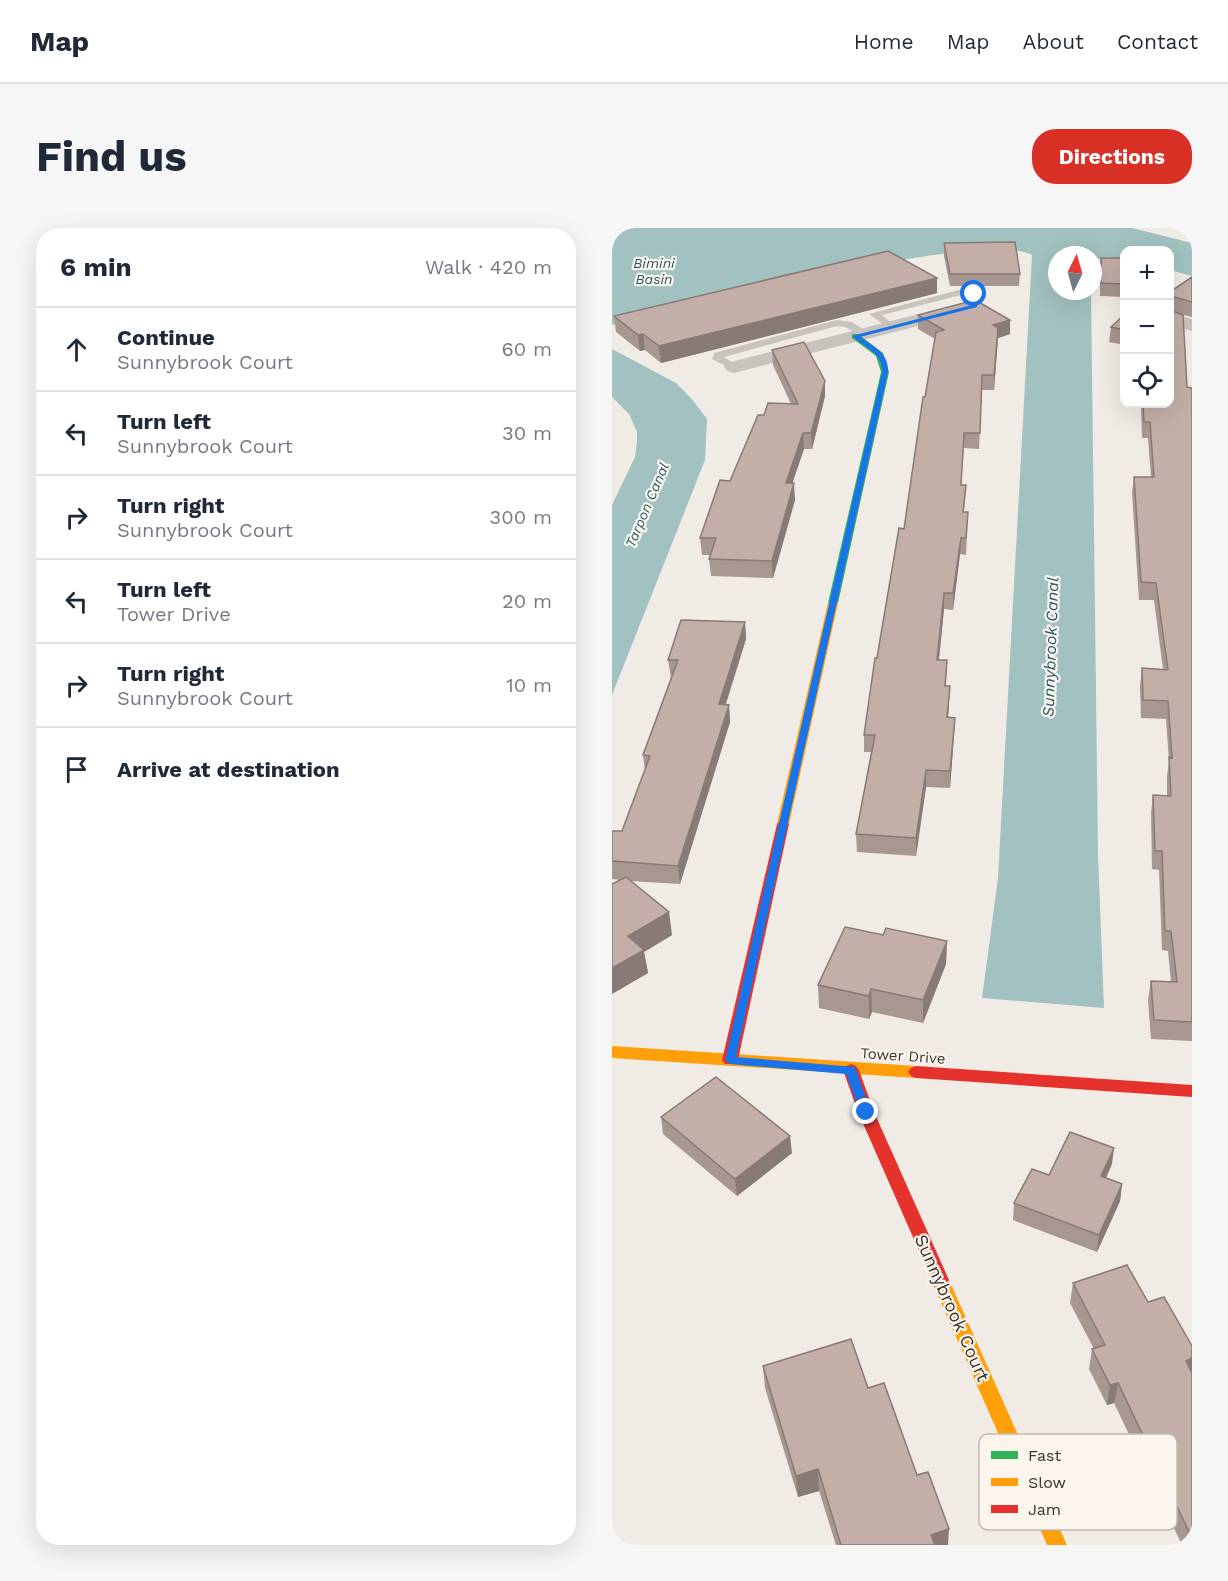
<!DOCTYPE html>
<meta charset="utf-8">
<style>
body{margin:0;font-family:"Work Sans",sans-serif;background:#f6f6f7;color:#1f2937}
.controls{position:absolute;right:18px;top:18px;display:grid;overflow:hidden;border-radius:12px;box-shadow:0 6px 24px #0002}
.controls button{width:54px;height:54px;display:grid;place-items:center;padding:0;border:0;border-bottom:2px solid #e0e1e3;background:#fff;color:#1f2937;font:30px sans-serif}
.compass{position:absolute;left:436px;top:18px;width:54px;height:54px;border-radius:50%;background:#fff;box-shadow:0 6px 24px #0002;rotate:5deg}
.stop{position:absolute;width:18px;height:18px;margin:-14px;border:4px solid #1a73e8;border-radius:50%;background:#fff}
.stop.end{background:#1a73e8;border-color:#fff;box-shadow:0 2px 6px #0008}
.list{margin:0;padding:0;list-style:none}
h2{display:flex;justify-content:space-between;align-items:center;height:78px;margin:0;padding:0 24px;font-size:26px}
h2 small{font-size:20px;font-weight:400;color:#747a83}
.list li{display:grid;grid-template-columns:39px 1fr auto;gap:18px;align-items:center;box-sizing:border-box;height:84px;padding:0 24px;border-top:2px solid #e0e1e3}
.list b{display:block;font-size:22px;white-space:nowrap}
.list p{margin:0;font-size:20px;white-space:nowrap;color:#747a83}
.list em{font-size:20px;font-style:normal;color:#747a83}
.icon{flex:none;width:33px;height:33px;fill:none;stroke:currentColor;stroke-width:2;stroke-linecap:round;stroke-linejoin:round}
.map{position:relative;flex:none;width:580px;height:1317px;overflow:hidden;border-radius:24px}
header{display:flex;align-items:center;gap:36px;box-sizing:border-box;height:84px;padding:0 30px;background:#fff;border-bottom:2px solid #e0e1e3}
header strong{font-size:28px}
nav{display:flex;gap:33px;margin-inline-start:auto;font-size:21px}
.intro{display:flex;align-items:center;justify-content:space-between;box-sizing:border-box;height:144px;padding:0 36px}
h1{margin:0;font-size:42px}
.button{padding:15px 27px;border-radius:24px;background:#d93025;color:#fff;font-size:21px;font-weight:700}
main{display:flex;gap:36px;padding:0 36px}
aside{flex:1;background:#fff;border-radius:24px;box-shadow:0 6px 24px #0002}
.map>svg:first-child{display:block}
.water{fill:#a1c2c1}
.lines{fill:none;stroke-linecap:round;stroke-linejoin:round}
.lane{fill:#c9c3be;fill-rule:evenodd}
.street{fill:#c9c3be;fill-rule:evenodd}
.fast{fill:#30b455;fill-rule:evenodd}
.slow{fill:#ff9f0a;fill-rule:evenodd}
.jam{fill:#e5322d;fill-rule:evenodd}
.wall{fill:#a89690}
.shaded-wall{fill:#887a75}
.building{fill:#c3afa7;stroke:#887a75;stroke-width:1.5}
.route{fill:#1a73e8}
.labels{text-anchor:middle;stroke-width:4.5;stroke-linejoin:round;paint-order:stroke}
.far-water-label{font-size:14px;font-style:italic;fill:#1f5a5e;stroke:#fbf5ee}
.street-label{font-size:15px;fill:#3b302b;stroke:#fbf5ee}
.water-label{font-size:16px;font-style:italic;fill:#1f5a5e;stroke:#fbf5ee}
.near-street-label{font-size:18px;fill:#3b302b;stroke:#fbf5ee}
.key{fill:#fbf5ee;stroke:#c1bab4;stroke-width:1.5}
.key-label{font-size:16px;fill:#3b302b}
</style>
<header>
<strong>Map</strong>
<nav><a>Home</a><a>Map</a><a>About</a><a>Contact</a></nav>
</header>
<div class="intro"><h1>Find us</h1><a class="button">Directions</a></div>
<main>
<aside>
<h2>6 min<small>Walk · 420 m</small></h2>
<ul class="list">
<li><svg class="icon" aria-label="ahead" viewBox="0 0 24 24"><path d="M12 20V5M6 11l6-6 6 6"/></svg><div><b>Continue</b><p>Sunnybrook Court</p></div><em>60 m</em></li>
<li><svg class="icon" aria-label="left" viewBox="0 0 24 24"><path d="M17 20v-9H6M10 6l-5 5 5 5"/></svg><div><b>Turn left</b><p>Sunnybrook Court</p></div><em>30 m</em></li>
<li><svg class="icon" aria-label="right" viewBox="0 0 24 24"><path d="M7 20v-9h11M14 6l5 5-5 5"/></svg><div><b>Turn right</b><p>Sunnybrook Court</p></div><em>300 m</em></li>
<li><svg class="icon" aria-label="left" viewBox="0 0 24 24"><path d="M17 20v-9H6M10 6l-5 5 5 5"/></svg><div><b>Turn left</b><p>Tower Drive</p></div><em>20 m</em></li>
<li><svg class="icon" aria-label="right" viewBox="0 0 24 24"><path d="M7 20v-9h11M14 6l5 5-5 5"/></svg><div><b>Turn right</b><p>Sunnybrook Court</p></div><em>10 m</em></li>
<li><svg class="icon" aria-label="arrive" viewBox="0 0 24 24"><path d="M6 21V4h12l-3 4 3 4H6"/></svg><div><b>Arrive at destination</b></div></li>
</ul>
</aside>
<div class="map">
<svg width="580" height="1317" viewBox="0 0 580 1317">
<rect width="100%" height="100%" fill="#f0ebe5"/>
<!-- water -->
<path class="water" d="M0 0H520L580 15V48L558 42V22H512V31L497 29 481 32V27H445V63H479L486 626 492 780 370 770 386 650 420 27C372 0 67 81 0 97Z
M0 121 64 155 79 170 95 191 93 232 0 467V277L23 229 25 214V204L17 186 0 169Z"/>
<g class="lines">
<!-- lane -->
<path class="lane" d="M354 60 367 66V80H359L357 68 353 66 270 87 284 99 279 102 257 86Z
M225 92 240 94 258 106 253 109 233 99 225 98 112 129 128 139 122 142 100 131 102 125Z"/>
<!-- street -->
<path class="street" d="M350 75 357 77 360 81 357 85 122 145 115 143 112 139 115 135Z
M558 85 580 91V103L558 97Z"/>
<!-- fast -->
<path class="fast" d="M240 106H246L271 125 277 144 226 375 221 378 216 375 269 144 264 128 240 110Z"/>
<!-- slow -->
<path class="slow" d="M221 372 226 375 177 596 171 600 165 596 216 375Z
M0 818 304 838 309 840 312 844 309 848 304 850 0 830Z
M328 1045 334 1047 337 1052 455 1317H435L319 1052 322 1047Z"/>
<!-- jam -->
<path class="jam" d="M171 592 177 596 126 832 123 836H113L110 832 165 596Z
M239 836 244 838 247 842 262 884 337 1052 334 1057 328 1059 322 1057 246 884 231 842 234 838Z
M304 838 580 857V869L304 850 299 848 296 844 299 840Z"/>
</g>
<!-- wall -->
<path class="wall" d="M332 15 408 46 407 58H338L332 28Z
M489 30H513V69L488 68V42Z
M580 49V89L568 86 575 159 580 160V813L539 811 536 772 539 753 559 754 556 723 550 722 547 642 540 641 539 585 541 567 555 568V548L557 533 554 491 529 490 528 458 530 440 551 441 542 372H527L520 265 522 249H539L536 210H530L529 176H558V64Z
M325 50V65L49 135 33 122 28 123 4 104 2 88Z
M513 86V117L497 114 499 99Z
M306 87 398 92V106L386 110 382 162H370L367 221 352 220 349 257H354L352 284H356L354 327 348 326 341 382 332 381 327 432H335L334 458H338L336 489 343 490 342 507 338 560 314 559 304 628 245 624 244 606 259 524H252V507L265 430 292 301 313 169 323 111 306 101Z
M160 122 213 153V168L200 221H192L180 255 183 272 161 350 99 348 97 331 98 327H90L88 310 152 187 179 176 161 137Z
M133 394 134 411 114 476 117 477 118 494 68 656 18 653 60 707 32 724 36 745 0 766V656L8 652 0 651V603H10L33 543 31 527 59 450 56 432Z
M271 707 335 713 334 736 311 795 260 784 257 791 207 780 206 757Z
M49 889 180 925 125 968 51 906Z
M500 936 494 950 510 956 508 973 485 1024 401 992 402 975 437 947Z
M461 1055 536 1074 580 1118V1317H570L502 1175 495 1177 477 1141 480 1121H482L458 1075Z
M151 1138 256 1160 305 1247 336 1317H224L207 1263 186 1269 153 1160Z"/>
<!-- shaded-wall -->
<path class="shaded-wall" d="M325 50V65L49 135 47 118Z
M398 92V106L386 110 382 162V147L381 97Z
M31 106 33 122 28 123 26 107Z
M213 153V168L200 221 199 205Z
M191 205 192 221 175 271 174 255Z
M182 255 183 272 161 350 160 333Z
M349 310 348 326 341 382V365Z
M332 365V381L325 449V432Z
M133 394 134 411 108 494 107 476Z
M338 458 337 475 335 507V489Z
M117 477 118 494 68 656 66 638Z
M343 490 342 507 338 560V543Z
M314 542V559L304 628V610Z
M57 684 60 707 32 724 36 745 0 766V740L16 708Z
M335 713 334 736 311 795V772Z
M259 761 260 784 257 791V768Z
M178 908 180 925 125 968 123 951Z
M502 920 500 936 487 965 489 948Z
M510 956 508 973 485 1024 487 1007Z
M580 1130V1149L574 1133Z
M506 1155 502 1175 495 1177 498 1157Z
M206 1241 207 1263 186 1269 184 1248Z
M337 1301 336 1317H319V1307Z"/>
<!-- building -->
<path class="building" d="M403 14 408 46H338L332 15Z
M276 23 325 50 47 118 31 106 26 107 2 88Z
M489 30H513V56L489 55Z
M580 49V74L558 68V82V64Z
M363 72 398 92 381 97 386 100 382 147H370L368 205H352L349 257H354L351 284H356L354 310H349L341 365H332L325 432H335L333 458H338L335 489 343 490 338 543 314 542 304 610 244 606 263 507H252L263 430H265L287 300 292 301 311 169H313L324 104 332 102 306 87Z
M558 82 571 87 575 159 580 160V794L542 792 539 753 565 754 559 703H553L550 623H543L541 567 559 568 557 529 560 530 556 473 531 472 530 440 556 442 544 355 529 354 522 249H542L538 194H532L531 176H558Z
M513 86V102L499 99Z
M192 114 213 153 199 205H191L174 255H182L160 333 97 331 104 310H88L108 252 118 253 146 187H152L156 175 186 176 160 122Z
M69 392 133 394 107 476 117 477 66 638 0 633V603H10L38 528 31 527 66 432H56Z
M14 649 57 684 16 708 32 722 0 740V656Z
M233 699 271 707 274 700 335 713 311 772 259 761 257 768 206 757Z
M104 849 178 908 123 951 49 889Z
M458 904 502 920 489 948 510 956 487 1007 402 975 420 941 437 947Z
M515 1037 536 1074 552 1069 580 1118V1130L574 1133 580 1145V1310L506 1155 498 1157 480 1121 493 1117 461 1055Z
M239 1111 256 1160 272 1155 305 1247 316 1244 337 1301 319 1307 323 1317H229L206 1241 184 1248 151 1138Z"/>
<!-- route -->
<path class="route" d="M360 65 365 66V79L248 109C262 119 277 125 276 144L124 829 243 839 259 884 254 889 248 884 234 846 118 836 113 832 270 144C271 125 253 120 240 108L360 77Z"/>
<g class="labels">
<!-- far-water labels -->
<g class="far-water-label">
<text x="42" y="40">Bimini<tspan x="42" dy="16">Basin</tspan></text>
<text transform="translate(35 277) rotate(-67)" y="5">Tarpon Canal</text>
</g>
<!-- street labels -->
<g class="street-label">
<text transform="translate(291 828) rotate(4)" y="5">Tower Drive</text>
</g>
<!-- water labels -->
<g class="water-label">
<text transform="translate(438 419) rotate(-88)" y="6">Sunnybrook Canal</text>
</g>
<!-- near-street labels -->
<g class="near-street-label">
<text transform="translate(340 1080) rotate(66)" y="6">Sunnybrook Court</text>
</g>
</g>
<!-- legend -->
<rect x="367" y="1206" width="198" height="96" rx="9" class="key"/>
<rect x="379" y="1223" width="27" height="8" fill="#30b455"/>
<rect x="379" y="1250" width="27" height="8" fill="#ff9f0a"/>
<rect x="379" y="1277" width="27" height="8" fill="#e5322d"/>
<g class="key-label">
<text x="416" y="1233">Fast</text>
<text x="416" y="1260">Slow</text>
<text x="416" y="1287">Jam</text>
</g>
</svg>
<div class="controls">
<button>+</button>
<button>−</button>
<button><svg class="icon" aria-label="locate" viewBox="0 0 24 24"><circle cx="12" cy="12" r="6"/><path d="M12 2v4M12 18v4M2 12h4M18 12h4"/></svg></button>
</div>
<svg class="compass" viewBox="-18 -18 36 36"><path d="M0-13l5 13h-10z" fill="#e53935"/><path d="M0 13l5-13h-10z" fill="#747a83"/></svg>
<div class="stop" style="left:362px;top:66px"></div>
<div class="stop end" style="left:254px;top:884px"></div>
</div>
</main>
